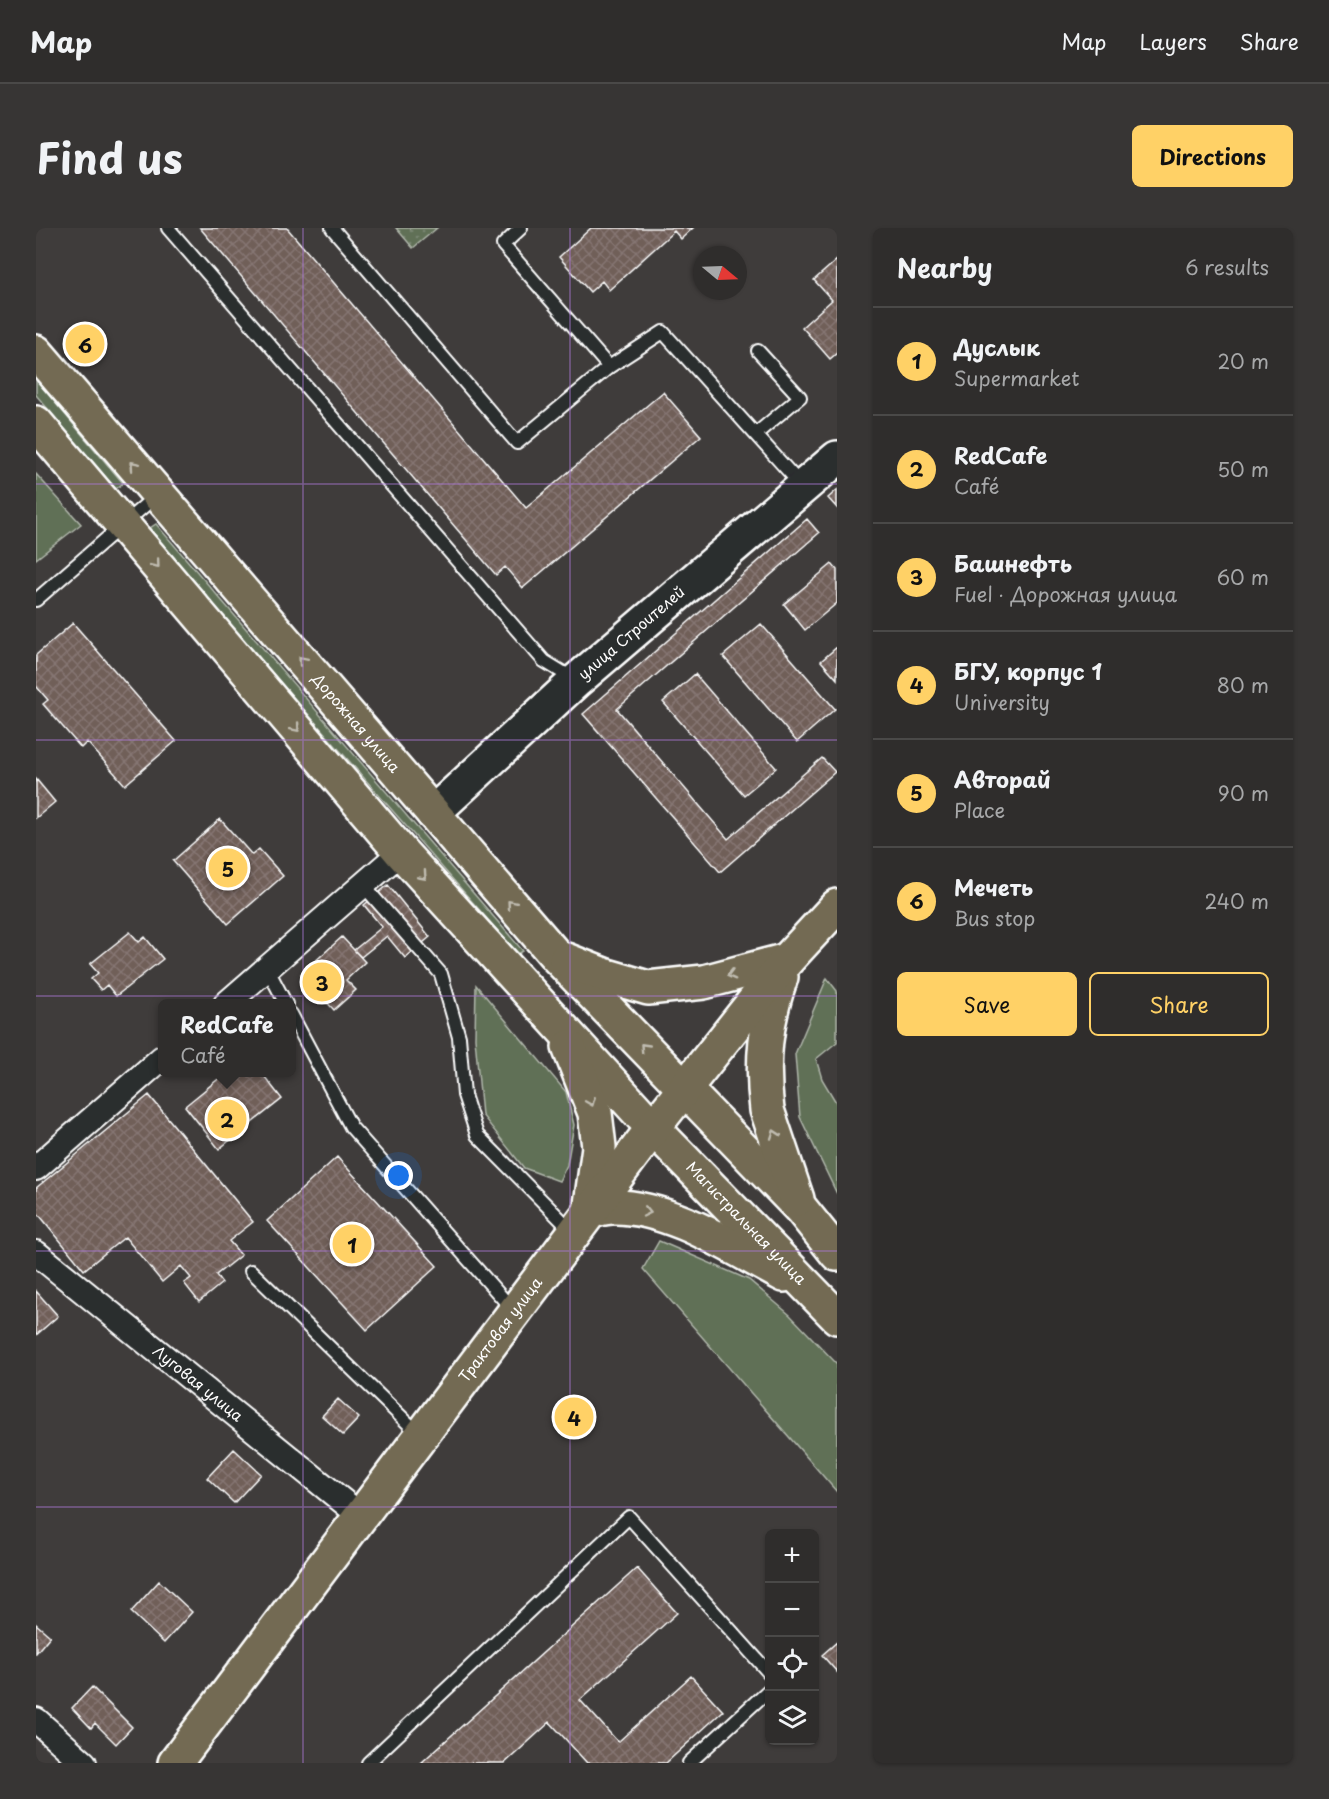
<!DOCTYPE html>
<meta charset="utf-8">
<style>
body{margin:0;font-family:"Playpen Sans",sans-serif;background:#373534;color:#f1f3f6}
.controls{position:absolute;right:18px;bottom:18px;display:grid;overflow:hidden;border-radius:9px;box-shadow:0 2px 4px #0004}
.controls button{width:54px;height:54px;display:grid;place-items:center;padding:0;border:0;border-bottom:2px solid #4a4948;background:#2f2d2c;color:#f1f3f6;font:30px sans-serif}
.compass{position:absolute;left:657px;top:18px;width:54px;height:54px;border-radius:50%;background:#2f2d2c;box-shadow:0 2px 4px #0004;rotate:109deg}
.you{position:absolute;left:363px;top:948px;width:21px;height:21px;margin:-15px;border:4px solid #fff;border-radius:50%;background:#1a73e8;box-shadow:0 0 0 9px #1a73e833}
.badge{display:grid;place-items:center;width:39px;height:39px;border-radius:50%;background:#ffd166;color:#111;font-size:20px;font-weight:700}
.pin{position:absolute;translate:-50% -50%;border:3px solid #fff;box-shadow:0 2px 6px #0006}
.popup{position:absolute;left:122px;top:771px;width:138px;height:78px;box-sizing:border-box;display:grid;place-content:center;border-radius:9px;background:#2f2d2c;filter:drop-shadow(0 2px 4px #0005);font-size:20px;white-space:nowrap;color:#a7a8a9}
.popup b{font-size:22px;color:#f1f3f6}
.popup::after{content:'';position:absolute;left:50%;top:100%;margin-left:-12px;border:12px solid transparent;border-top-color:#2f2d2c}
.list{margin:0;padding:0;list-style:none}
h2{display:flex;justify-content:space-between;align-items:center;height:78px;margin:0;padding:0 24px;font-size:26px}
h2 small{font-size:20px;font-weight:400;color:#a7a8a9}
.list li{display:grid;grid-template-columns:39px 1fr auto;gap:18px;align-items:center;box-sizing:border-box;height:108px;padding:0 24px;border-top:2px solid #4a4948}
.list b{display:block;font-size:22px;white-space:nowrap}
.list p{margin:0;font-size:20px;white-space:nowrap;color:#a7a8a9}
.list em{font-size:20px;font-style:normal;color:#a7a8a9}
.actions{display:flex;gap:12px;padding:18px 24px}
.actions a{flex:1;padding:14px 0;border:2px solid #ffd166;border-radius:9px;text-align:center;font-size:21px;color:#ffd166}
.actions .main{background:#ffd166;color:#111}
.icon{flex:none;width:33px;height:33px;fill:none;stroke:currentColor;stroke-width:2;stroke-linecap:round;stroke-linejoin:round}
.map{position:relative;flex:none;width:801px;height:1535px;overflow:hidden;border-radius:9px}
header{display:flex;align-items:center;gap:36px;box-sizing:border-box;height:84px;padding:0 30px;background:#2f2d2c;border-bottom:2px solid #4a4948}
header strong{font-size:28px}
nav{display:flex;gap:33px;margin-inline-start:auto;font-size:21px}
.intro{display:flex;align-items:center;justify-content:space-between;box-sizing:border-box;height:144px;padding:0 36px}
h1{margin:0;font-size:42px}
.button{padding:15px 27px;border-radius:9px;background:#ffd166;color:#111;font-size:21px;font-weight:700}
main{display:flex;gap:36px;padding:0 36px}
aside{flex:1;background:#2f2d2c;border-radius:9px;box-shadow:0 2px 4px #0004}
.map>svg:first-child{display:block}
.green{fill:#606f57;stroke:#b0b7ab;stroke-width:1.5}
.park{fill:url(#park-dots);stroke:#b0b7ab;stroke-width:1.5}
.building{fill:url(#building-cross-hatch);stroke:#fff;stroke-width:1.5}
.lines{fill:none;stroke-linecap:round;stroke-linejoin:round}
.service-casing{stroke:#fff;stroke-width:16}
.minor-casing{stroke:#fff;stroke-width:28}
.secondary-casing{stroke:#fff;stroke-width:38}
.primary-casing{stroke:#fff;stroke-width:38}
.service{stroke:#2a2d2e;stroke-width:12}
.minor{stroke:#2a2d2e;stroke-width:24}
.secondary{stroke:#2a2d2e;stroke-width:33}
.primary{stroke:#736b52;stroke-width:33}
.oneway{stroke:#c0bcb1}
.grid{fill:none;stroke:#a976d5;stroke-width:1.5;stroke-opacity:0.55}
.labels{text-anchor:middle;stroke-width:4.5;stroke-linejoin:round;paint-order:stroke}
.street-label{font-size:15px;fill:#fff;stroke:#2a2d2e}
</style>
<header>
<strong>Map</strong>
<nav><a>Map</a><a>Layers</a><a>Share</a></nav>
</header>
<div class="intro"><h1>Find us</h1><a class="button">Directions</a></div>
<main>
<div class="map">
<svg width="801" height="1535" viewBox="0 0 801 1535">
<defs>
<pattern id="park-dots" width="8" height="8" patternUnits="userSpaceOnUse" patternTransform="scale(1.5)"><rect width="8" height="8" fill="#606f57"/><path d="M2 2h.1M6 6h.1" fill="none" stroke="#788570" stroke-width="1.8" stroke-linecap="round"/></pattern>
<pattern id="building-cross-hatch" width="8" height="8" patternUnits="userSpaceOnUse" patternTransform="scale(1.5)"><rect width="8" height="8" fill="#705e59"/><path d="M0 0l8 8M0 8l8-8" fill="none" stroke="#857672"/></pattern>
</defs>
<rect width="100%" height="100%" fill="#3f3c3b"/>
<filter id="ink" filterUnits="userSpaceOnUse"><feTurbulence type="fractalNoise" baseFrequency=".0167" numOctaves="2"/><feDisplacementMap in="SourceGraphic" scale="12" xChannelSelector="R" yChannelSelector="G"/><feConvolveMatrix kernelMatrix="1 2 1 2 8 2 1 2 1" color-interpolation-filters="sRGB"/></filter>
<g filter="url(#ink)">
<!-- green -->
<path class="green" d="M0 152 87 255 80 261 0 167Z
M0 246 45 296 0 331Z
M120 296 487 723 482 726 111 302Z
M791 750 801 763V814L780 831 786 851 801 876V966L764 889 759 826Z
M440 757 530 864 538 897 531 937 523 953 488 940 446 887 439 810Z
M623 1013 713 1052 754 1087 801 1136V1264L607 1041Z"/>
<!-- park -->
<path class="park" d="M360 0H401L377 20Z"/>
<!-- building -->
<path class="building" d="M164 0H251L490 280 627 164 665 208 487 360 469 339 460 347Z
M555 0H657L645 11 638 3 573 62 566 53 554 64 523 29Z
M801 32V125L794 131 766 99 796 72 778 52Z
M801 262V280L792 270Z
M771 291 783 305 581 481 692 611 786 530 799 544 684 644 547 486Z
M796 336 801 342V375L769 402 748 376Z
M37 395 140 513 89 557 51 514 45 520 7 476 12 472 0 458V427Z
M725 396 799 481 761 514 687 428Z
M801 419V451L785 433Z
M659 446 740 540 708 567 627 474Z
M0 551 19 574 0 590Z
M184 591 216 627 223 621 247 648 192 696 137 633Z
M352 657 394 709 369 730 351 708 325 729 318 722 346 699 328 677Z
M94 704 103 714 109 709 127 731 80 768 71 757 65 762 55 751 62 745 54 736Z
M306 709 329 734 310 752 320 762 298 782 265 746Z
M191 844H225L246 871 183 921 149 878Z
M113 867 217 994 193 1013 205 1027 180 1047 186 1055 163 1074 148 1055 155 1050 145 1038 126 1054 89 1009 48 1042 0 983V960Z
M301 929 401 1038 331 1102 231 993Z
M0 1063 22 1088 0 1107Z
M302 1171 323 1190 307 1207 286 1188Z
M198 1221 225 1246 198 1275 171 1250Z
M601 1340 641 1385 544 1472 582 1514 655 1448 687 1483 630 1535H551L514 1494 469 1535H385Z
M123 1353 156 1384 128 1415 95 1384Z
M0 1396 14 1408 0 1425Z
M801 1414V1444L786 1427Z
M56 1459 96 1499 80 1516 59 1495 55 1500 36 1480Z"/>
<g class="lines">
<defs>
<path id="service" d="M132 0 508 433 539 452
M296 0 481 215 573 139 627 104 766 258
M485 0 467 17 573 139
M720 206 764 169 722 123
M0 372 122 266
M327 657 405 746 423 809 428 867 441 907 537 1004
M231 740 250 776
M255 786 315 899 477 1082
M215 1043 384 1207
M332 1535 593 1289 734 1446
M653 1535 734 1461"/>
<g id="minor">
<path d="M190 776 365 624"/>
<path d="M0 940 126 830"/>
<path id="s1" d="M0 1025 325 1288"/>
<path d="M0 1492 48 1535"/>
</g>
<g id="secondary">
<path id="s2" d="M397 585 540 453 801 230"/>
</g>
<g id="primary">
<path id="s3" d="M0 124 521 729 765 981 801 1026"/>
<path id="s4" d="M0 195 365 624 617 900 801 1089"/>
<path d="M530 732 568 747 612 760 668 754 751 732"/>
<path d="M745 749C729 795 725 834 731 882L761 971"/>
<path d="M533 819 559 885 563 919 554 983C561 982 569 979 577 979 635 978 698 1021 748 1047"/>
<path id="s5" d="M139 1535 617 900 751 732 801 678"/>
</g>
</defs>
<!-- service casing -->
<use href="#service" class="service-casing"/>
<!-- minor casing -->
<use href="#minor" class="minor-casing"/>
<!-- secondary casing -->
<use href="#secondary" class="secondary-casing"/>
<!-- primary casing -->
<use href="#primary" class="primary-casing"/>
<!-- service -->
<use href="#service" class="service"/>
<!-- minor -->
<use href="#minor" class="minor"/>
<!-- secondary -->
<use href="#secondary" class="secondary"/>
<!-- primary -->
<use href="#primary" class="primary"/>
</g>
<!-- one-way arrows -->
<defs><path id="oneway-chevron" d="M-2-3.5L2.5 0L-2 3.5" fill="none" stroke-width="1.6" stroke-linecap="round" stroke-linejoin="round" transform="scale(1.5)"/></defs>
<g class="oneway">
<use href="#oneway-chevron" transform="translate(98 237) rotate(-131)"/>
<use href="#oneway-chevron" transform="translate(120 336) rotate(50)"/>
<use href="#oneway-chevron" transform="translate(266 432) rotate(-131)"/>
<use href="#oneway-chevron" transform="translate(260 500) rotate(50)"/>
<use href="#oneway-chevron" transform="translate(387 648) rotate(48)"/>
<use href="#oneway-chevron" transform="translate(475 676) rotate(-131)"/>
<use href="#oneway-chevron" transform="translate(695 747) rotate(165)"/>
<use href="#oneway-chevron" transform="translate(608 819) rotate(-134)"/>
<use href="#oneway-chevron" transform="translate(555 874) rotate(68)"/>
<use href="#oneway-chevron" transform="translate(739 906) rotate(-109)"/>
<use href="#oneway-chevron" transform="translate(611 984) rotate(12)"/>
</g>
</g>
<!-- grid -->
<path class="grid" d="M267 0V1535M534 0V1535M0 256H801M0 512H801M0 768H801M0 1023H801M0 1279H801"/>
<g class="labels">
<!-- street labels -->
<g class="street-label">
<text dy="5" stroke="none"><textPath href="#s2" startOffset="268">улица Строителей</textPath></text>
<text dy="5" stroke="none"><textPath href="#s3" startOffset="490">Дорожная улица</textPath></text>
<text dy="5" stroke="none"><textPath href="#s4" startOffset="1070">Магистральная улица</textPath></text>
<text dy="5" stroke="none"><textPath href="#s5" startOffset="542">Трактовая улица</textPath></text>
<text dy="5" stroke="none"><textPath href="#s1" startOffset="208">Луговая улица</textPath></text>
</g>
</g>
</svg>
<div class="controls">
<button>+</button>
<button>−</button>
<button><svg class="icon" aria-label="locate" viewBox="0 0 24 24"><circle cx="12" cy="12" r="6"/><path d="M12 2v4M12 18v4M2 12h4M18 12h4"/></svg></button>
<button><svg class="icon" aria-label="layers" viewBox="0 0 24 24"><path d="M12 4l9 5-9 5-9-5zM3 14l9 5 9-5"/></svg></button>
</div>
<svg class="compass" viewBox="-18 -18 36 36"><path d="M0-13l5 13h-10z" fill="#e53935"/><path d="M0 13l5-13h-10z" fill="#a7a8a9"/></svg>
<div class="you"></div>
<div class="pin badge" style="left:316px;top:1016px">1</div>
<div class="pin badge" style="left:191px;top:891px">2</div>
<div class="popup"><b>RedCafe</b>Café</div>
<div class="pin badge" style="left:286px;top:754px">3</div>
<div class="pin badge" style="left:538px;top:1189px">4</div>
<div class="pin badge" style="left:192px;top:640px">5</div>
<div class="pin badge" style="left:49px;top:116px">6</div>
</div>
<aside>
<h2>Nearby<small>6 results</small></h2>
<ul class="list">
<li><span class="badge">1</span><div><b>Дуслык</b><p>Supermarket</p></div><em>20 m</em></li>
<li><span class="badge">2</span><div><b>RedCafe</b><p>Café</p></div><em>50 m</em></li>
<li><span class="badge">3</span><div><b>Башнефть</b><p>Fuel · Дорожная улица</p></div><em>60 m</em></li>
<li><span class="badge">4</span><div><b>БГУ, корпус 1</b><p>University</p></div><em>80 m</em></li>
<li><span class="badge">5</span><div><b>Авторай</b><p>Place</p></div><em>90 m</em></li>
<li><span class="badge">6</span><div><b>Мечеть</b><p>Bus stop</p></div><em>240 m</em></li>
</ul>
<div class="actions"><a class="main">Save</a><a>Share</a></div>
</aside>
</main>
